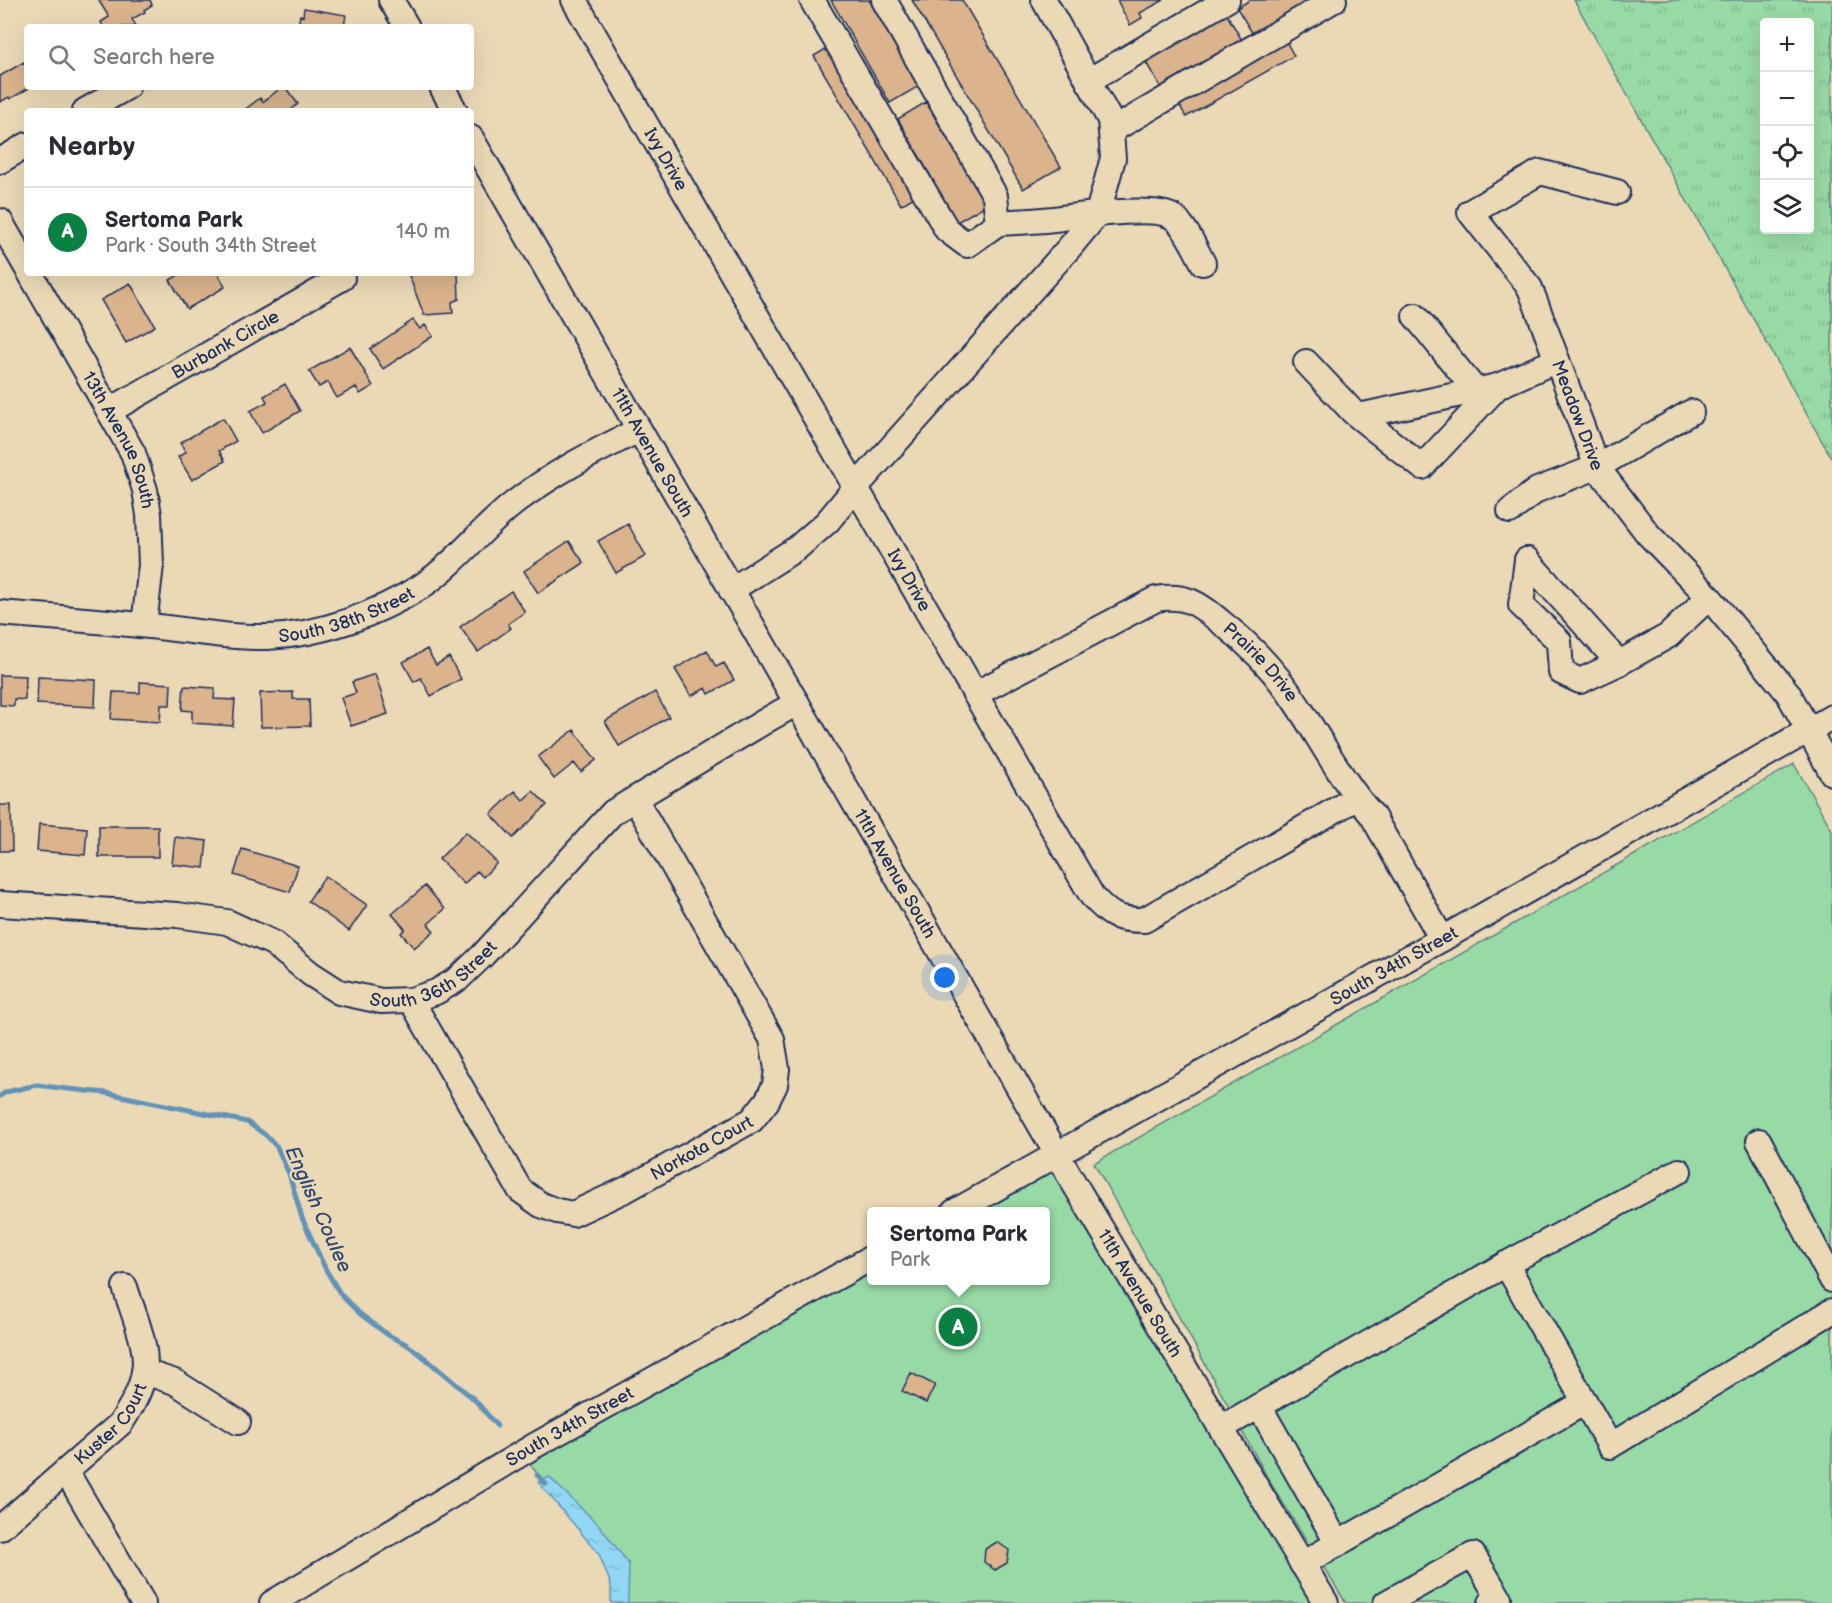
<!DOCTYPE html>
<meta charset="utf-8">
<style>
body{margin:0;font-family:"Balsamiq Sans",sans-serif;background:#f7f7f7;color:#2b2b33}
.controls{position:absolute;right:18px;top:18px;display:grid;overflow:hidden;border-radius:6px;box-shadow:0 6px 24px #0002}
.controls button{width:54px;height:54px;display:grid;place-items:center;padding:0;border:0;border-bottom:2px solid #e1e1e2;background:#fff;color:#2b2b33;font:30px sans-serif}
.you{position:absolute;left:945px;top:978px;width:21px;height:21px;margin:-15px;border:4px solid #fff;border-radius:50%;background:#1a73e8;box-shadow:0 0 0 9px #1a73e833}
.badge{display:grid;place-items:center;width:39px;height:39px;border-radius:50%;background:#0b8043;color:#fff;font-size:20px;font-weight:700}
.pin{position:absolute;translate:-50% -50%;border:3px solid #fff;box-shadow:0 2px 6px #0006}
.popup{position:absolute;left:867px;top:1207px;width:183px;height:78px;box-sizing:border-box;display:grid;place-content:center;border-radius:6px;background:#fff;filter:drop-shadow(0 2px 4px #0005);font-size:20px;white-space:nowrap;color:#7c7c81}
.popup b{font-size:22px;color:#2b2b33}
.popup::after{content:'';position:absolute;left:50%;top:100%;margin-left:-12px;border:12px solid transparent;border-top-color:#fff}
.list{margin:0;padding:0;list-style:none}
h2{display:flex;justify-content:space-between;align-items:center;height:78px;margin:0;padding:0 24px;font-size:26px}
h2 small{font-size:20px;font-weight:400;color:#7c7c81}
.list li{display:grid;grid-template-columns:39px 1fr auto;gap:18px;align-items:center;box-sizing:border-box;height:90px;padding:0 24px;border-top:2px solid #e1e1e2}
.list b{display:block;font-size:22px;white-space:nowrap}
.list p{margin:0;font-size:20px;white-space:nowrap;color:#7c7c81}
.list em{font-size:20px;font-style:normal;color:#7c7c81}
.icon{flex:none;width:33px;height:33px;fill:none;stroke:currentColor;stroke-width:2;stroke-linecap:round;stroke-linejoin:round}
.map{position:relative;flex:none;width:1832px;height:1603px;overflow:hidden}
.search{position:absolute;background:#fff;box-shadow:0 6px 24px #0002;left:24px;top:24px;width:450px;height:66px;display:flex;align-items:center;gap:15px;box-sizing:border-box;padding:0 21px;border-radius:6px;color:#7c7c81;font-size:22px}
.panel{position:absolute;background:#fff;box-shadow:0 6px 24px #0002;left:24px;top:108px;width:450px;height:168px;border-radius:6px}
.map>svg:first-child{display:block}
.grass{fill:url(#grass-tufts);stroke:#5a8482;stroke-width:1.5;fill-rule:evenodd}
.green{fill:#98daa5;stroke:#5a8482;stroke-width:1.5}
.water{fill:url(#water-ripples);stroke:#6293b7;stroke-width:1.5}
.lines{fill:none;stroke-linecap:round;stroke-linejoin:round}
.stream{stroke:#6293b7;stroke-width:5}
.building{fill:#dbb38c;stroke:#1b2f5e;stroke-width:1.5}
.minor-casing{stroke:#1b2f5e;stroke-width:28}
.minor{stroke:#ebd9b6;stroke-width:24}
.labels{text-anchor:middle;stroke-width:5;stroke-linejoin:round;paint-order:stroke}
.street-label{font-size:18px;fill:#1b2f5e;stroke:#ebd9b6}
.water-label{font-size:20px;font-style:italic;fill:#2d4874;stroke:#ebd9b6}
</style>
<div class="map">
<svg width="1832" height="1603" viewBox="0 0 1832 1603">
<defs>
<pattern id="grass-tufts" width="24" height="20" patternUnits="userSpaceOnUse" patternTransform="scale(1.5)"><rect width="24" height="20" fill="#98daa5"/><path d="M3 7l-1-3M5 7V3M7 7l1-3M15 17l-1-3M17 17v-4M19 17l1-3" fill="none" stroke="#82bb90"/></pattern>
<pattern id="water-ripples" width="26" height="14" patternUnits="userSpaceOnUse" patternTransform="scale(1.5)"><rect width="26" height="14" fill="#91d6f3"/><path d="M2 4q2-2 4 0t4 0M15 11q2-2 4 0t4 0" fill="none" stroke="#7cb8d3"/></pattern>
</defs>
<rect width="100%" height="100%" fill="#ebd9b6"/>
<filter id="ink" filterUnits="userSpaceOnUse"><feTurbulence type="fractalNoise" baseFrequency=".0167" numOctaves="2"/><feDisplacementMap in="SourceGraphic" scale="12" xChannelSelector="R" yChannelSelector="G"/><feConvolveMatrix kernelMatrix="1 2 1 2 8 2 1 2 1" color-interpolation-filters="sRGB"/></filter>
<g filter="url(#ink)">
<!-- grass -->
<path class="grass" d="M1574 0H1832V459ZM1764 22H1810V230H1764Z"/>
<!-- green -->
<path class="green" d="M1794 764 1832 830V1603H1346L1273 1487 1094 1163Z
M1056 1153 1326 1603H618L608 1560 527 1461 871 1261V1280H1045V1212L955 1211Z"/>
<!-- water -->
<path class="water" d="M549 1477 599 1525 629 1564 628 1603H611V1585L599 1554 538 1482Z"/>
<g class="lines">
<!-- stream -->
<path class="stream" d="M0 1096 6 1092 37 1085 68 1089 107 1093 247 1122 267 1136 277 1147 289 1174 302 1218 326 1270 341 1295 359 1313 388 1335 406 1344 420 1354 475 1400 497 1426
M537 1475 546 1484"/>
</g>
<!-- building -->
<path class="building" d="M101 0H150L152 5 144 10 145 12 132 19 136 26 135 27H103L101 22 109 17 99 1Z
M831 0H869L919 86 890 103Z
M912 0H962L1061 167 1023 189Z
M1117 0H1164L1140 13 1142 18 1130 25Z
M1250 0H1318L1254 36 1237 8Z
M304 8 346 15 344 27H298L300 15 303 16Z
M1226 13 1243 42 1161 88 1144 59Z
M1286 41 1294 56 1186 117 1178 102Z
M829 47 916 196 901 205 814 56Z
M24 62 27 67V87H31L10 99 9 97 0 102V76Z
M282 87H285L298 104 290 111H243L260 98 263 102Z
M926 102 986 205 957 222 898 119Z
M182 273H200L201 274 218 273 225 287 187 309 170 280Z
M408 273H458L459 299 452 302 453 313 424 315Z
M130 283 155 326 126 343 101 300Z
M413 320 420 329 425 325 433 336 383 369 370 349Z
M350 347 373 386 360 394 356 387 337 398 328 382 319 387 309 371Z
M285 384 300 411 262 433 250 411 267 402 264 396Z
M223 418 236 441 219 451 225 461 192 480 178 457 186 452 180 443Z
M628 524 646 556 616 573 598 541Z
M569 541 584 563 538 593 524 571Z
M511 591 525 612 508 624 511 628 478 652 460 627Z
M427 649 436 665 449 657 461 679 431 696 421 678 414 682 403 662Z
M707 650 716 667 724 663 734 680 709 694 706 688 691 696 675 669Z
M375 674 388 714 351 726 341 698 356 693 352 682Z
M0 675 26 676 25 700 14 699V706L0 705Z
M38 677 96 680 95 707 37 704Z
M140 682 171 684 170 705H161L160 722 111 719 113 692 140 693Z
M184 686 215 688 214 699 235 700 233 726 192 723V711L182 710Z
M293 692V699H309L310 726 261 727 260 693Z
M655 692 669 717 619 746 605 721Z
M574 730 596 760 581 772 574 763 554 779 538 757Z
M515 791 523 800 533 791 547 805 513 838 491 814Z
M0 805H11L12 851H0Z
M39 824 87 828 85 855 37 851Z
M99 826H158V857H99Z
M466 832 497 863 483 877 477 871 464 884 439 859Z
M175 837 207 841 204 868 172 864Z
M242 849 298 866 290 892 234 875Z
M325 876 367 905 349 931 308 901Z
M425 886 445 909 428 924 434 931 414 948 401 933 405 929 392 914Z
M911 1373 935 1385 926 1403 902 1391Z
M997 1542 1009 1550 1007 1563 995 1570 984 1562 985 1549Z"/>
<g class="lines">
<defs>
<g id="minor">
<path d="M391 0 407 27"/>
<path id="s1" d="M574 0 1092 896C1110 916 1117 920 1144 920L1356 798"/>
<path d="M812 0 947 230 967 245 998 223 995 196 884 0"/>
<path d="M1088 81 1227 0"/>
<path d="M442 87 455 111"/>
<path d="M85 111 127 87"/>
<path d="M1111 131 1334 0"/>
<path id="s2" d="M471 138 1069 1175 1326 1603"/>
<path d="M0 161 27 145"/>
<path id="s3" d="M1617 192 1540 172 1470 212 1530 288 1597 467 1648 534 1709 597 1788 693 1832 773"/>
<path d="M0 221 27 268"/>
<path d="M998 223C1017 222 1035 221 1054 219 1078 216 1155 205 1173 217 1185 225 1196 250 1203 263"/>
<path id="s4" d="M30 273 133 453 145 490 149 515 151 565 144 625"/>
<path d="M1415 316 1476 391"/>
<path d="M1306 362 1353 412 1422 467 1498 386 1557 360"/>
<path id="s5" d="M109 411 342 278"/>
<path d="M1359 416 1498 386"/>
<path d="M1510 511 1537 490 1597 467 1691 412"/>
<path d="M1527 560 1619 663 1668 636 1709 597"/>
<path d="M1527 560 1521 605 1559 641 1561 672 1580 681 1619 663"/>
<path d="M731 590 797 548 827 522 856 487 1069 248 1098 213 1113 158 1110 120 1044 0"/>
<path id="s6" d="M0 613C50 617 100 621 150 626 189 630 228 638 268 637 321 635 377 614 422 586 456 563 481 529 513 504 551 474 596 451 639 430"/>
<path id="s7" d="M975 694 1156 599C1187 594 1199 604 1222 623 1253 647 1281 678 1302 712 1325 747 1344 784 1372 815L1442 939"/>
<path id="s8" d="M0 904 177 915 227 922 273 943 311 974 339 992 381 1001 411 1000 436 992 458 979 483 955 613 812 772 717 797 703"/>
<path id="s9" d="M411 1000 520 1190 541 1205 557 1211 573 1214 629 1188 752 1120 767 1101 775 1085 777 1069 772 1039 635 799"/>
<path d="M1759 1141 1832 1280"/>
<path id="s10" d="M954 1212 1442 939 1832 717"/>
<path d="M1506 1264 1679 1171"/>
<path d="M144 1372 175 1382 238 1422"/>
<path d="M1259 1406 1338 1544"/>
<path d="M1221 1428 1506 1264 1610 1446 1832 1311"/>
<path d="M66 1471 143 1603"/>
<path id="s11" d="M0 1528 121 1423C131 1407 141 1391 144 1372 149 1347 132 1311 125 1287"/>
<path d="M1302 1564 1585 1402"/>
<path id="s12" d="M272 1603 534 1446 871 1258"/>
<path d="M1386 1603 1473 1555 1499 1598 1491 1603"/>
</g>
</defs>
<!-- minor casing -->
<use href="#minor" class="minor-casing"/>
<!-- minor -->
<use href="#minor" class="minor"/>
</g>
</g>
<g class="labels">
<!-- street labels -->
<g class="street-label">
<text dy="6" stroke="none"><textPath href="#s1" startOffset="184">Ivy Drive</textPath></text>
<text dy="6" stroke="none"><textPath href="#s5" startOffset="134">Burbank Circle</textPath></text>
<text dy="6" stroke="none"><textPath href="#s3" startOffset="393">Meadow Drive</textPath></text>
<text dy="6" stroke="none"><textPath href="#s4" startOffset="190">13th Avenue South</textPath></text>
<text dy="6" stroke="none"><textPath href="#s2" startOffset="363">11th Avenue South</textPath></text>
<text dy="6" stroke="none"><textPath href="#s1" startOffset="670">Ivy Drive</textPath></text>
<text dy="6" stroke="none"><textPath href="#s6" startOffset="351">South 38th Street</textPath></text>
<text dy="6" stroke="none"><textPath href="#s7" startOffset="333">Prairie Drive</textPath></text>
<text dy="6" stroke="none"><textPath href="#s2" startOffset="849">11th Avenue South</textPath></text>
<text dy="6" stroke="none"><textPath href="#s10" startOffset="504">South 34th Street</textPath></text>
<text dy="6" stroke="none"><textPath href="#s8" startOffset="464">South 36th Street</textPath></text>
<text dy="6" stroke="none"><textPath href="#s9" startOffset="423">Norkota Court</textPath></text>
<text dy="6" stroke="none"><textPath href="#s2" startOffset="1335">11th Avenue South</textPath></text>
<text dy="6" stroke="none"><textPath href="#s11" startOffset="153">Kuster Court</textPath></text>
<text dy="6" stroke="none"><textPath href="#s12" startOffset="346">South 34th Street</textPath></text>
</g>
<!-- water labels -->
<g class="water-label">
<text transform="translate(319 1209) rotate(66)" y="7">English Coulee</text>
</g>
</g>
</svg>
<div class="controls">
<button>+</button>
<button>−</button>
<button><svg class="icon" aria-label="locate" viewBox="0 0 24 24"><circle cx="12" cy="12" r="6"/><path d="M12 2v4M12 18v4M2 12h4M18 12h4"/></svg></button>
<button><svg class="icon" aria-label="layers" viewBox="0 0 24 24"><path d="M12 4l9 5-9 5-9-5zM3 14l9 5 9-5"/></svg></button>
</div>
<div class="you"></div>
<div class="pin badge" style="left:958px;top:1327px">A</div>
<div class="popup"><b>Sertoma Park</b>Park</div>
<div class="search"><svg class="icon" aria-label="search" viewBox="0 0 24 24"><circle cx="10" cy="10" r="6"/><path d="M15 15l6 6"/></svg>Search here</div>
<section class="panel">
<h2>Nearby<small></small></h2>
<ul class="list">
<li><span class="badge">A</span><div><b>Sertoma Park</b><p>Park · South 34th Street</p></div><em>140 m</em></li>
</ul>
</section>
</div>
